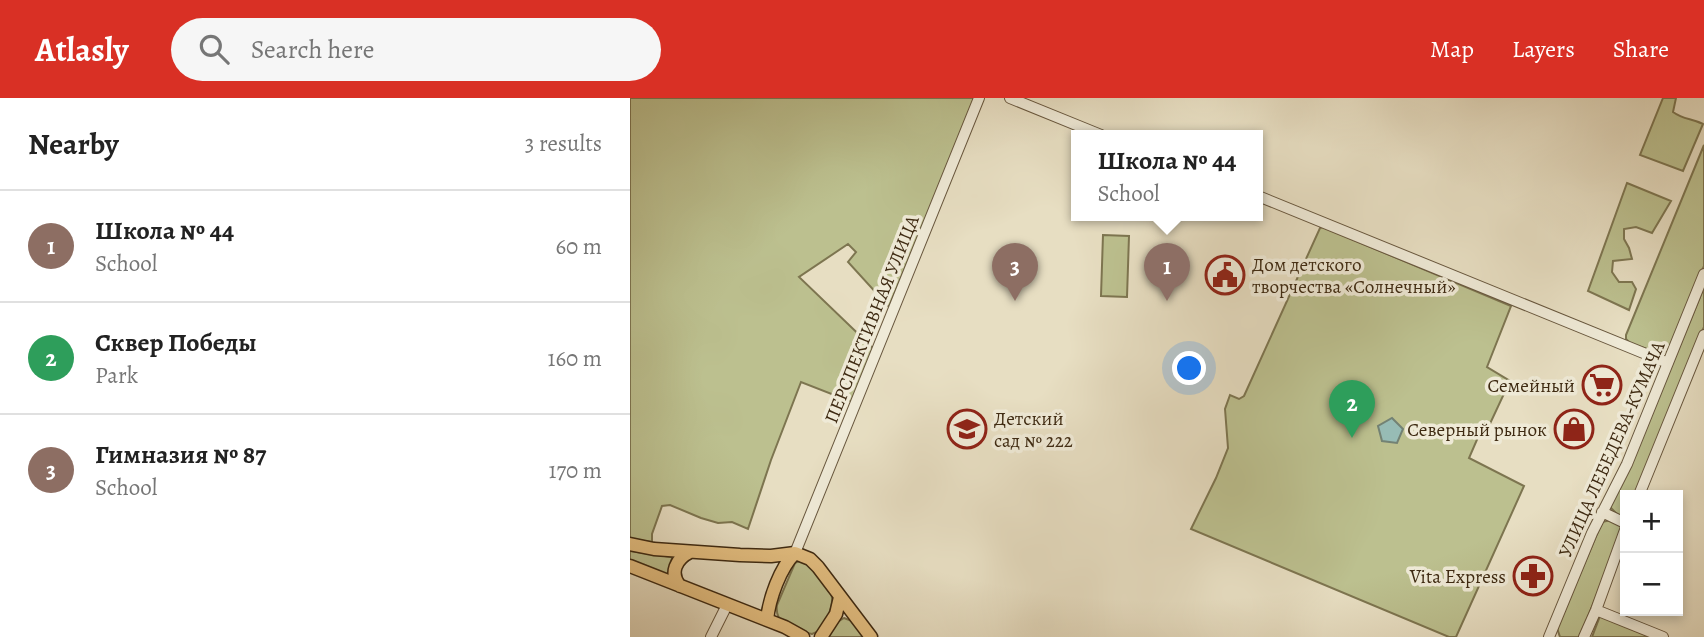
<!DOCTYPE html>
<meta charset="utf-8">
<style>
body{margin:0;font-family:Alegreya,serif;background:#f6f6f6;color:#222}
.controls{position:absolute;right:21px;bottom:21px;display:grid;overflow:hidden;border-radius:0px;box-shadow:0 4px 10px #0003}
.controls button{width:63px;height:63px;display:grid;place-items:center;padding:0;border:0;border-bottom:2px solid #e0e0e0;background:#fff;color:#222;font:35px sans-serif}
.you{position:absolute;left:560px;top:271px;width:24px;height:24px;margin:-18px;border:5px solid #fff;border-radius:50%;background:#1a73e8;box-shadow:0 0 0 10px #1a73e833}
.badge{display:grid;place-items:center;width:46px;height:46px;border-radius:50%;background:#d93025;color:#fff;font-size:23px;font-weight:700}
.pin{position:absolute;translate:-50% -58px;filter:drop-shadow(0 2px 4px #0008)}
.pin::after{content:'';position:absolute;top:37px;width:24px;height:21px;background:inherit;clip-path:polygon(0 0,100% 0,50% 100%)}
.popup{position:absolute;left:441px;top:32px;width:192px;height:91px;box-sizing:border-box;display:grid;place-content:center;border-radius:0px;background:#fff;filter:drop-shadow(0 2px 5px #0005);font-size:23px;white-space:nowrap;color:#767676}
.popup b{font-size:26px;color:#222}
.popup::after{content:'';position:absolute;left:50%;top:100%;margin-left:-14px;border:14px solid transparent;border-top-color:#fff}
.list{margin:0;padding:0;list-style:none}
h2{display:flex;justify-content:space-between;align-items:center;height:91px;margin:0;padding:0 28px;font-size:30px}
h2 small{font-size:23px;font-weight:400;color:#767676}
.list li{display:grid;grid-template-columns:46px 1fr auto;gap:21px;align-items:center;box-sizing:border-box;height:112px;padding:0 28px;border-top:2px solid #e0e0e0}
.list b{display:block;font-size:26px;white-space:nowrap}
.list p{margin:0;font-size:23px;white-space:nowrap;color:#767676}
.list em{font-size:23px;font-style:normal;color:#767676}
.icon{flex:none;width:38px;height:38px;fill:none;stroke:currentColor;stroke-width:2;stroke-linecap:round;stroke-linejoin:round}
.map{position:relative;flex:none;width:1074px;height:539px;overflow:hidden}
header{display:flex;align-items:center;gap:42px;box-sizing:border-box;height:98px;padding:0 35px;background:#d93025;color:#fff}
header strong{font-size:33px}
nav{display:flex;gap:38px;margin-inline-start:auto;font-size:24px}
.search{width:490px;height:63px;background:#f6f6f6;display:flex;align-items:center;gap:18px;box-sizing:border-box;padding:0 24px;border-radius:38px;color:#767676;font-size:26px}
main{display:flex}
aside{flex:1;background:#fff}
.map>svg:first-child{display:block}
.green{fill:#bcc08f;stroke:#7d7550;stroke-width:2}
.water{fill:#97bcb5;stroke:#738274;stroke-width:2}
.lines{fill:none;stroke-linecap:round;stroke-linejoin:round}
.minor-casing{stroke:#68573e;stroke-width:12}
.major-casing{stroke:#3e2a12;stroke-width:15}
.minor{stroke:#efead7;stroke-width:10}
.major{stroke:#e4bf81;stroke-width:12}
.labels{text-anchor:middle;stroke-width:7;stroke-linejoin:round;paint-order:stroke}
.poi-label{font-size:19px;fill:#3e2a12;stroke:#efead7;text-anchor:end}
.street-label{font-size:19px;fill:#3e2a12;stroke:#efead7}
</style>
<header>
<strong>Atlasly</strong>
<div class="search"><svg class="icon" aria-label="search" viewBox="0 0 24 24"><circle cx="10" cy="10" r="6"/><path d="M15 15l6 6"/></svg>Search here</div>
<nav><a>Map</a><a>Layers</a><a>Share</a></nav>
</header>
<main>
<aside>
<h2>Nearby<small>3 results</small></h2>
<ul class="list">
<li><span class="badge" style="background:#8d6e63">1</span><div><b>Школа № 44</b><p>School</p></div><em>60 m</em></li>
<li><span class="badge" style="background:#2e9e5b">2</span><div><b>Сквер Победы</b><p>Park</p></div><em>160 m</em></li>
<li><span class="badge" style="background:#8d6e63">3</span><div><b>Гимназия № 87</b><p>School</p></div><em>170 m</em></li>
</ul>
</aside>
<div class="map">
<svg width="1074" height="539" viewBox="0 0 1074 539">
<rect width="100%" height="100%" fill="#e7dec2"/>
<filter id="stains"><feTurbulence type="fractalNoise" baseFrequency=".00286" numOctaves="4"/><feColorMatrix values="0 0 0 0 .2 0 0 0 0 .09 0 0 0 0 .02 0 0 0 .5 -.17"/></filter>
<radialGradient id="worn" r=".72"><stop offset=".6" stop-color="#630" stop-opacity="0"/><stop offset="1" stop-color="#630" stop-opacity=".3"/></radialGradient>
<!-- green -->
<path class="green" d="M0 0H343V6L259 209 218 164 226 154 218 146 169 179 243 250 222 304 171 284 141 362 118 431 102 424 88 425 71 420 40 407 32 408 22 436V444L0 441Z
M1033 0H1046L1043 14C1054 22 1061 20 1073 26L1053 73 1010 57Z
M1074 47V168L1041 248 1034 255H1030L1001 246 996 241V237Z
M997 85 1041 103 1022 135 1006 129 994 131V141L999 150 1002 161 983 163 982 174 989 184H1002L1006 191 999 212 958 193Z
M693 129 881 208 857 269 880 283 858 330H852L839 360 894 388 826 539H819L561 431 586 380 598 350 595 311 600 297 609 301 614 298 690 130Z
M473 137 499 138 497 199 471 198Z
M1074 189V229L1006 397H995V417H988L981 410V406L999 371Z
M981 422 990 427 992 433 950 539H930L927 530 972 424Z
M0 453 41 459 43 461 38 478 0 463Z
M171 462 176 464C194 485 211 492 197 520 193 528 191 533 182 536 165 531 144 528 147 507L165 465Z
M970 518 1021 539H962Z
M214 520 222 523 235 539H198L206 525Z"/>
<!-- water -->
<path class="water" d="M762 320 773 331 767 345 752 343 748 328Z"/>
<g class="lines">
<defs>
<path id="minor" d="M380 0 471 37
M628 98 1038 265
M1009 397 1074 237
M972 414 995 425
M165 455 349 0
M966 512 1033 539
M81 539 97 507
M919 539 962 435 997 366 1074 176
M954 539 966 512 995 432"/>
<path id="major" d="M0 446 24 451 110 457 141 458 165 455 180 461 188 469 241 539
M0 468 155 529 173 539
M50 488C39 475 46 461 60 454
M137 522C139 501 150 470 165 455
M191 539 206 516 210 499"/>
</defs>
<!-- minor casing -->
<use href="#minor" class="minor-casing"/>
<!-- major casing -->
<use href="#major" class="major-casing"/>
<!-- minor -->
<use href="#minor" class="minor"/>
<!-- major -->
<use href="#major" class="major"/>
</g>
<!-- icons -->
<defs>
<symbol id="civic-ring" viewBox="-11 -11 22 22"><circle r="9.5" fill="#efead7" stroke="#8f2418" stroke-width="1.5"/><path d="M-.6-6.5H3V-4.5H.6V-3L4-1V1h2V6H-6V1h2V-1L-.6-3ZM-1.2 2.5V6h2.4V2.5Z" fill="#8f2418"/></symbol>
<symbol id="supermarket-ring" viewBox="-11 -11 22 22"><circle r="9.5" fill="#efead7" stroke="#8f2418" stroke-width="1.5"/><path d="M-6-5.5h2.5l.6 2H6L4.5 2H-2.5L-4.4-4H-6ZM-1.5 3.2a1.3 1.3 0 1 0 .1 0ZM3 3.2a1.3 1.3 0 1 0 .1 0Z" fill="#8f2418"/></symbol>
<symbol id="school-ring" viewBox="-11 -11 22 22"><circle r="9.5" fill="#efead7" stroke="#8f2418" stroke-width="1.5"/><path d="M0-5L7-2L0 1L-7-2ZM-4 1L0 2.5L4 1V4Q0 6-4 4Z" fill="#8f2418"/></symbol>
<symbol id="shop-ring" viewBox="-11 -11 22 22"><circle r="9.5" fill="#efead7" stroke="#8f2418" stroke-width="1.5"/><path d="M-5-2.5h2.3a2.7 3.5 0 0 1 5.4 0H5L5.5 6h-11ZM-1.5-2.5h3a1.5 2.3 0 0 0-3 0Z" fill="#8f2418"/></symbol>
<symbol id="pharmacy-ring" viewBox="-11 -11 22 22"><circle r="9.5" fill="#efead7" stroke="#8f2418" stroke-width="1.5"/><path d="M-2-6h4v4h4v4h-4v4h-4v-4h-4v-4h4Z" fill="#8f2418"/></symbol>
</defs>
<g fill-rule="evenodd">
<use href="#civic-ring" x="573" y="155" width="44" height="44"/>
<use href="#supermarket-ring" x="950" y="265" width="44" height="44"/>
<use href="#school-ring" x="315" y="309" width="44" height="44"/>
<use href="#shop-ring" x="922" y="309" width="44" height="44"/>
<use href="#pharmacy-ring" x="881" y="456" width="44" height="44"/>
</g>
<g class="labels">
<!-- poi labels -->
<g class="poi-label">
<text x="622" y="173" text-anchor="start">Дом детского<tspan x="622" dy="22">творчества «Солнечный»</tspan></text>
<text x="945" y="294">Семейный</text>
<text x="364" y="327" text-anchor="start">Детский<tspan x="364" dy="22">сад № 222</tspan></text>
<text x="917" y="338">Северный рынок</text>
<text x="876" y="485">Vita Express</text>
</g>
<!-- street labels -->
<g class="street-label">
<text transform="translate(241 221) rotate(-68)" y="7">ПЕРСПЕКТИВНАЯ УЛИЦА</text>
<text transform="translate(981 351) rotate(-66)" y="7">УЛИЦА ЛЕБЕДЕВА-КУМАЧА</text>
</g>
</g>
<rect width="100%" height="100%" filter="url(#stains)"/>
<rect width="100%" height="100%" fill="url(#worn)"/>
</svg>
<div class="controls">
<button>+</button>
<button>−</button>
</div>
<div class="you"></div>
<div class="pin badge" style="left:537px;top:203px;background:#8d6e63">1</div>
<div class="popup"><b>Школа № 44</b>School</div>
<div class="pin badge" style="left:722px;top:340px;background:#2e9e5b">2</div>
<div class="pin badge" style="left:385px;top:203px;background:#8d6e63">3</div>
</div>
</main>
